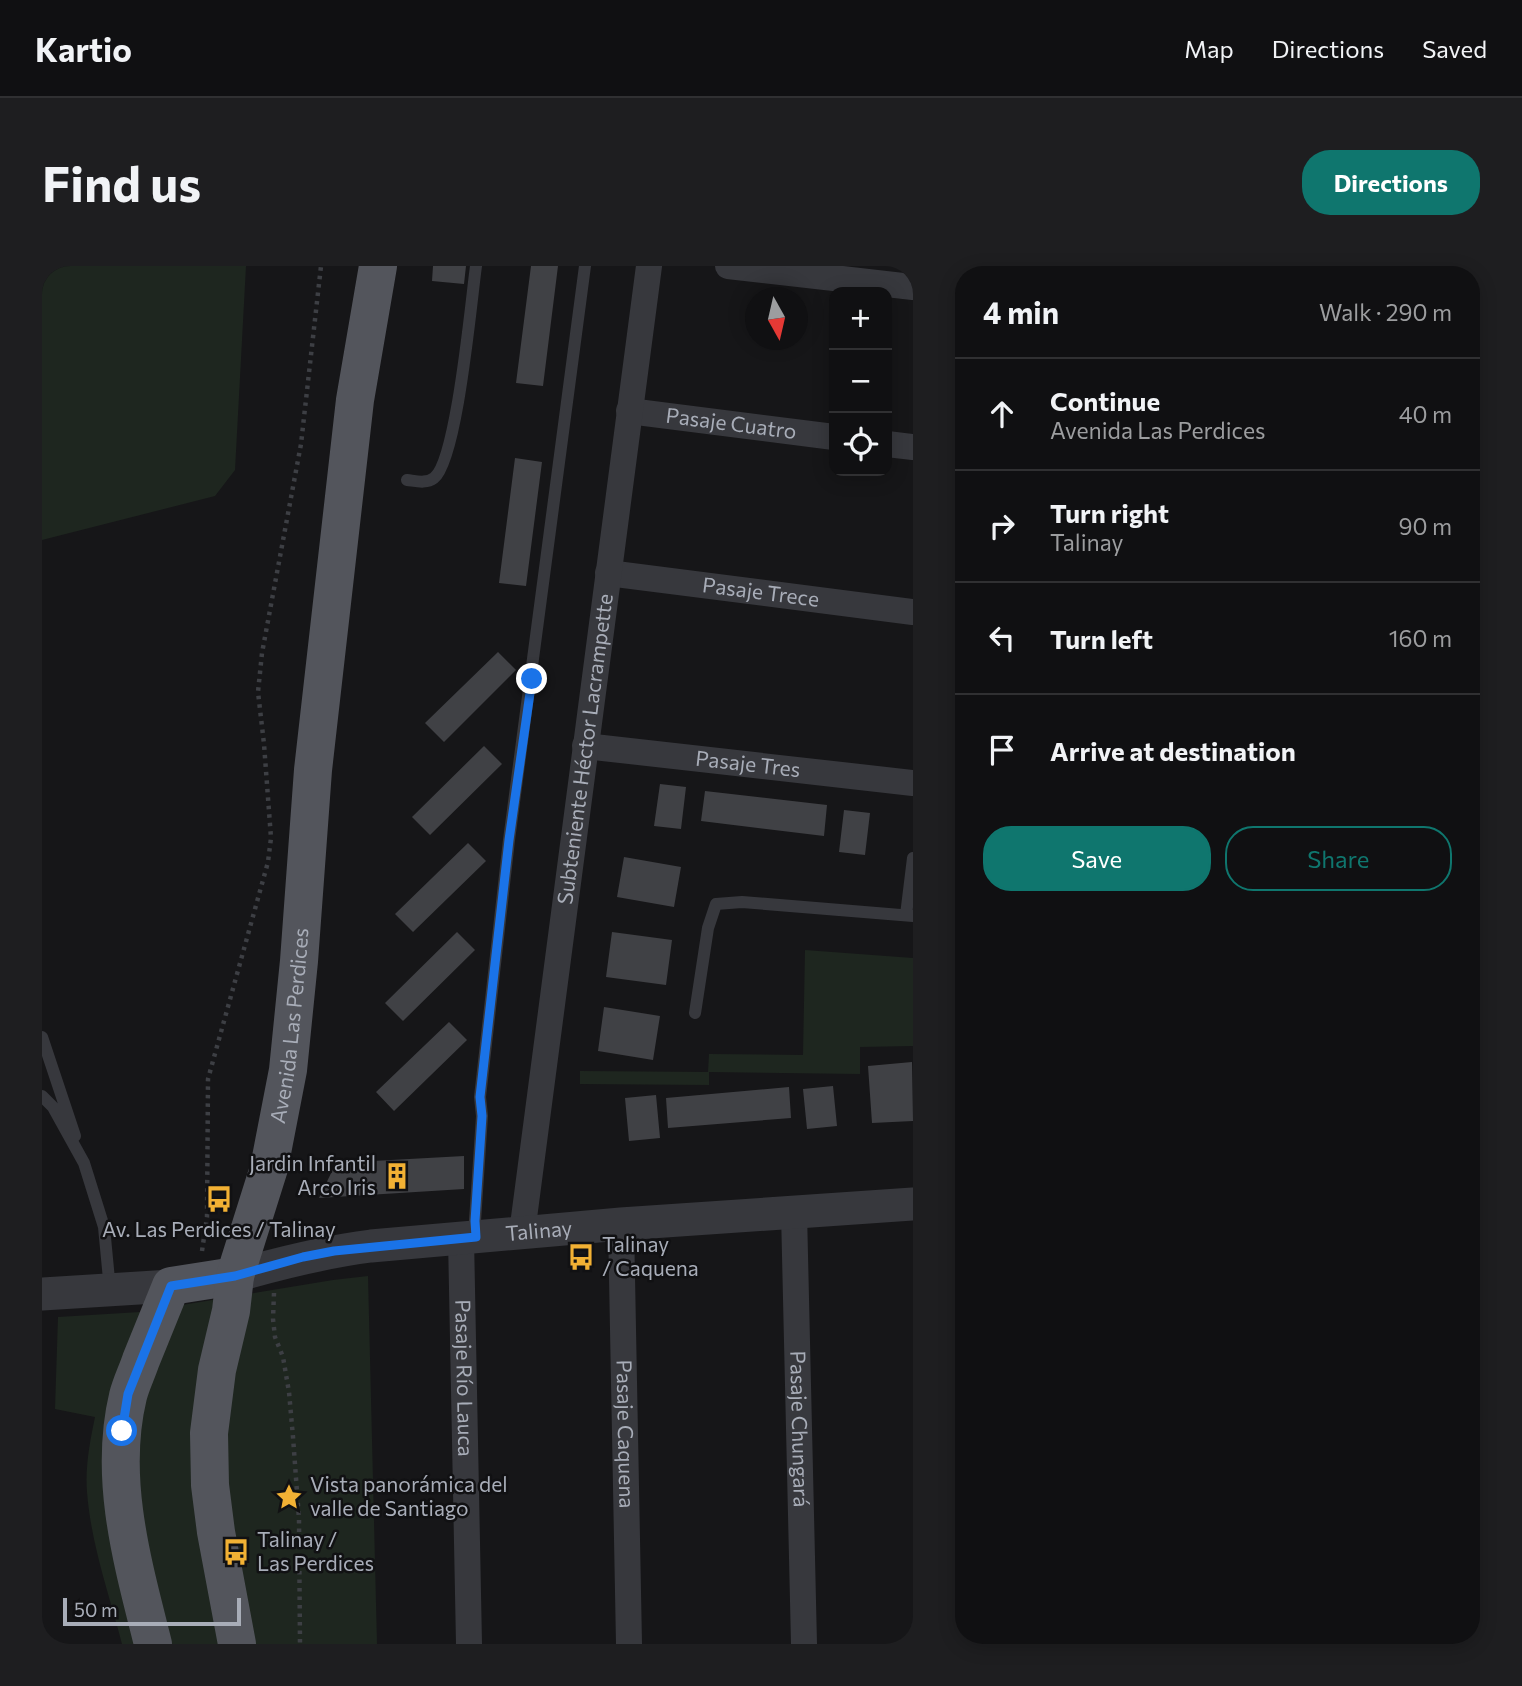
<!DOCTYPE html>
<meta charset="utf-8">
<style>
body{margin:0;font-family:Commissioner,sans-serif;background:#1e1e20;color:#f1f3f6}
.controls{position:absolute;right:21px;top:21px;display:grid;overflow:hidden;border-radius:14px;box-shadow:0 4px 18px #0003}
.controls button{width:63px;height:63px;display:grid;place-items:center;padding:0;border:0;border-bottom:2px solid #303032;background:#101012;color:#f1f3f6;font:35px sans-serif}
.compass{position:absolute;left:703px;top:21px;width:63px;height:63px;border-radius:50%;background:#101012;box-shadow:0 4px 18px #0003;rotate:172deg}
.scale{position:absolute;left:21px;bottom:18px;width:178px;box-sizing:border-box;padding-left:7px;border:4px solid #a8adb8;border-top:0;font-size:19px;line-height:24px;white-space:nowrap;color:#a8adb8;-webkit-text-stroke:5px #111113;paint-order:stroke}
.stop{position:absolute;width:21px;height:21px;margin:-16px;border:5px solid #1a73e8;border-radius:50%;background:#fff}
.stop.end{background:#1a73e8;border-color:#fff;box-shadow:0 2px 7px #0008}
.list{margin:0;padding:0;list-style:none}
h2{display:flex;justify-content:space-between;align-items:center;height:91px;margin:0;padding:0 28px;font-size:30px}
h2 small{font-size:23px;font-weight:400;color:#9c9d9f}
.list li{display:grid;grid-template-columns:46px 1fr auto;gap:21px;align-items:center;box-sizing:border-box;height:112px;padding:0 28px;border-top:2px solid #303032}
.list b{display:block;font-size:26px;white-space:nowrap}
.list p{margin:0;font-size:23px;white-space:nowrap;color:#9c9d9f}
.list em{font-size:23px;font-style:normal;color:#9c9d9f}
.actions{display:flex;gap:14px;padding:21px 28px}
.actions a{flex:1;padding:16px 0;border:2px solid #0f766e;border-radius:28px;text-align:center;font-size:24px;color:#0f766e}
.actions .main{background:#0f766e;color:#fff}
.icon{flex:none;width:38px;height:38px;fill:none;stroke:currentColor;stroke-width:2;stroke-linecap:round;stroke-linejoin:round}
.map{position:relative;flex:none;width:871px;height:1378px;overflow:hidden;border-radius:28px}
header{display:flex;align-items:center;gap:42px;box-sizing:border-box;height:98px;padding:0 35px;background:#101012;border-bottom:2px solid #303032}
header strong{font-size:33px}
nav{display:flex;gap:38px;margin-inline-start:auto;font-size:24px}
.intro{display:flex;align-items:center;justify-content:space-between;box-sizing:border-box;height:168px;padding:0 42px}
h1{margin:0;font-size:49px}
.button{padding:18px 32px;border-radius:28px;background:#0f766e;color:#fff;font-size:24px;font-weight:700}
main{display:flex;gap:42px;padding:0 42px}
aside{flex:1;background:#101012;border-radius:28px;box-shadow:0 4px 18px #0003}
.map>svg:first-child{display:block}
.green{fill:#1e261f}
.building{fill:#404145}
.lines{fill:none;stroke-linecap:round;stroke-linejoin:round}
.path{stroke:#3d3f44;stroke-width:4.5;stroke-dasharray:3.5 5;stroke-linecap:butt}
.service{stroke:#37383d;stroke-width:12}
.minor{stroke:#37383d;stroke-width:26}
.tertiary{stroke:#37383d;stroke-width:33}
.primary{stroke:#53555c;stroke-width:38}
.route{stroke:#1a73e8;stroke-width:9}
.labels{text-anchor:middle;stroke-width:5;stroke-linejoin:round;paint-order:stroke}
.street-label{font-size:21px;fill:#a8adb8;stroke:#111113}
.poi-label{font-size:21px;fill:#a8adb8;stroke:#111113;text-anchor:start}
</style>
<header>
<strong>Kartio</strong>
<nav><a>Map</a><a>Directions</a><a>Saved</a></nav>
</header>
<div class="intro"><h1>Find us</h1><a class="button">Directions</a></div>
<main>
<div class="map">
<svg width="871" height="1378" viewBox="0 0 871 1378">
<rect width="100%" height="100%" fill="#161618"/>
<!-- green -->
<path class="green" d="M0 0H204L193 204 173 230 0 274Z
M763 684 871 692V780L818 781V808L667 806V819L538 818V805L666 806 667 788 761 789Z
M326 1010 335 1378H80C67 1328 49 1278 45 1226 43 1201 48 1175 53 1151L13 1143 16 1051 98 1046 291 1014Z"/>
<!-- building -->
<path class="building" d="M391 0H424L422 18 390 15Z
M489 0H516L501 120 474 117Z
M473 192 500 196 484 320 457 317Z
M456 386 474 404 402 476 383 457Z
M442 480 460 498 388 569 370 551Z
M618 518 644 521 639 563 612 560Z
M663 525 785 539 782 570 659 555Z
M802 544 828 547 823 589 797 586Z
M426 577 444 595 371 666 353 648Z
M582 591 639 601 632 641 575 631Z
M415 666 433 684 361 755 343 737Z
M570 666 630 674 624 719 564 711Z
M562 741 618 750 611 794 556 785Z
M407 756 425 774 352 845 334 826Z
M870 796 871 855 830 857 826 800Z
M791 820 795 860 765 863 761 823Z
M747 821 749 852 626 862 624 832Z
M614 829 618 872 587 875 583 832Z
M422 890V923L277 932 294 897Z"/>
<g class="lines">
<!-- path -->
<path class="path" d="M160 985 165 951 166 813 226 596 229 572 222 478 216 426 220 387 259 178 279 0
M232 1027 231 1053 233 1071 241 1091 247 1126 251 1171 257 1253 258 1378"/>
<!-- service -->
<path class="service" d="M365 214C374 215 384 218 392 212 415 194 429 36 434 0
M864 649 871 592
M653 747 666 662 674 638 700 636 871 650
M0 771 33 870
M0 830 11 841 42 897 62 961 68 1024
M434 969 433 955 440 850 438 831 467 574 543 0"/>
<!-- minor -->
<g class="minor">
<path d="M686 0 871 21"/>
<path id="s1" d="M587 145 792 171"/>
<path d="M845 178 871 181"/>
<path id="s2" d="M566 307 871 346"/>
<path id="s3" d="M543 480 871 517"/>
<path id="s4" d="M752 946 762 1378"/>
<path id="s5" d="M579 958 587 1378"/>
<path id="s6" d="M480 967 607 0"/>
<path id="s7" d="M419 972 427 1378"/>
</g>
<!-- tertiary -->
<g class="tertiary">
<path id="s8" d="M193 1010C238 997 282 986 329 980L579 958 871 938"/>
<path d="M0 1028 129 1020"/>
</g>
<!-- primary -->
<g class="primary">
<path d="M111 1378C91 1298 66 1213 86 1130 89 1118 95 1106 99 1094 109 1069 119 1045 129 1020L193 1010"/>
<path id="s9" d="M195 1378 174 1266 168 1219 167 1167 175 1104 189 1045 193 1010 227 902 246 804 257 695 271 504 313 134 336 0"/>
</g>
</g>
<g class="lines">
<!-- route -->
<path class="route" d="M80 1165 86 1128 129 1020 193 1010 261 991 292 985 434 971 433 955 440 850 438 831 467 574 490 413"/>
</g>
<!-- icons -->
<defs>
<symbol id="building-bare" viewBox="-9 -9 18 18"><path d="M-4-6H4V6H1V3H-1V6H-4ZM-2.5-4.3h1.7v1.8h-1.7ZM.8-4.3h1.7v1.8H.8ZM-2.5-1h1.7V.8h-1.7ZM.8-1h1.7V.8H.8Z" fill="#f2b134" stroke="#111113" stroke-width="2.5" paint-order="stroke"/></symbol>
<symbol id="bus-bare" viewBox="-9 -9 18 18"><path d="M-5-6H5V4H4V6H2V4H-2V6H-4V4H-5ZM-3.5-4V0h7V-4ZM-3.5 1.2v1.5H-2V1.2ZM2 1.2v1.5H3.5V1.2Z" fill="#f2b134" stroke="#111113" stroke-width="2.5" paint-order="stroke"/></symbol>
<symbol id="sight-bare" viewBox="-9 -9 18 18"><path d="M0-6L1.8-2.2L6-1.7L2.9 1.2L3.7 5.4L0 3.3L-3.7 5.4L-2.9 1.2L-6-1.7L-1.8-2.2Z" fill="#f2b134" stroke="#111113" stroke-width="2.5" paint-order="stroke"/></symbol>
</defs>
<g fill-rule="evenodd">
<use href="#building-bare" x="336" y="891" width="38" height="38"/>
<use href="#bus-bare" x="158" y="914" width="38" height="38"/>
<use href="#bus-bare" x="520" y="972" width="38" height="38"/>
<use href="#sight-bare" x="228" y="1212" width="38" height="38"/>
<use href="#bus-bare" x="175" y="1267" width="38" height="38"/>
</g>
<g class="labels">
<!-- street labels -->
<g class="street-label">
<text dy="7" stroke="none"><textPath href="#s1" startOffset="103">Pasaje Cuatro</textPath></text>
<text dy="7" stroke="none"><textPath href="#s2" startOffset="154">Pasaje Trece</textPath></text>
<text dy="7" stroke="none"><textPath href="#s6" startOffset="488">Subteniente Héctor Lacrampette</textPath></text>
<text dy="7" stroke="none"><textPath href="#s3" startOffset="164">Pasaje Tres</textPath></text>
<text dy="7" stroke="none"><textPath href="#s9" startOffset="630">Avenida Las Perdices</textPath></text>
<text dy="7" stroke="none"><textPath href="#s8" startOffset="308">Talinay</textPath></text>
<text dy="7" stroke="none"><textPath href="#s7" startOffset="140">Pasaje Río Lauca</textPath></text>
<text dy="7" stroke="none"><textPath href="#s4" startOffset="217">Pasaje Chungará</textPath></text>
<text dy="7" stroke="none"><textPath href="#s5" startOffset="210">Pasaje Caquena</textPath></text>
</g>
<!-- poi labels -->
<g class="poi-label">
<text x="334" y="905" text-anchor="end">Jardin Infantil<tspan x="334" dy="24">Arco Iris</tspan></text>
<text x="177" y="971" text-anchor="middle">Av. Las Perdices / Talinay</text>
<text x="560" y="986">Talinay<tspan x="560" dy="24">/ Caquena</tspan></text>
<text x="268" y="1226">Vista panorámica del<tspan x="268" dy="24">valle de Santiago</tspan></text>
<text x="215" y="1281">Talinay /<tspan x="215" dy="24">Las Perdices</tspan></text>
</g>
</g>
</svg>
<div class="controls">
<button>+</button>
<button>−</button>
<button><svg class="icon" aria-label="locate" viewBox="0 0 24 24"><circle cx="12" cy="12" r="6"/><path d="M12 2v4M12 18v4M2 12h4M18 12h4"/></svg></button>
</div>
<svg class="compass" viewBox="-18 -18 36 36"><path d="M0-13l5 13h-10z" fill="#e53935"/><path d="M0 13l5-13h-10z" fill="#9c9d9f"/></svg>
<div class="scale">50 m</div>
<div class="stop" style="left:80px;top:1165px"></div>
<div class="stop end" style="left:490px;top:413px"></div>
</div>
<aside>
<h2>4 min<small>Walk · 290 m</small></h2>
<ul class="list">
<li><svg class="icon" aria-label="ahead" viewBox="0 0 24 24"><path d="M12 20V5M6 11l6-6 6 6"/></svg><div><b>Continue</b><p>Avenida Las Perdices</p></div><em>40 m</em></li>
<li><svg class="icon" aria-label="right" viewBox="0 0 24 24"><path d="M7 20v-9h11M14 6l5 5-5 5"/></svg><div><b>Turn right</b><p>Talinay</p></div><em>90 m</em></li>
<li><svg class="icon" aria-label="left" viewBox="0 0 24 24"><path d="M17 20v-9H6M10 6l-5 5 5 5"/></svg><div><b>Turn left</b></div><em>160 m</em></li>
<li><svg class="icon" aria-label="arrive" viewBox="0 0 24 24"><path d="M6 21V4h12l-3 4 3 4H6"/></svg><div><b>Arrive at destination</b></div></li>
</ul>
<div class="actions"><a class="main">Save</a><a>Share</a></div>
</aside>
</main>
